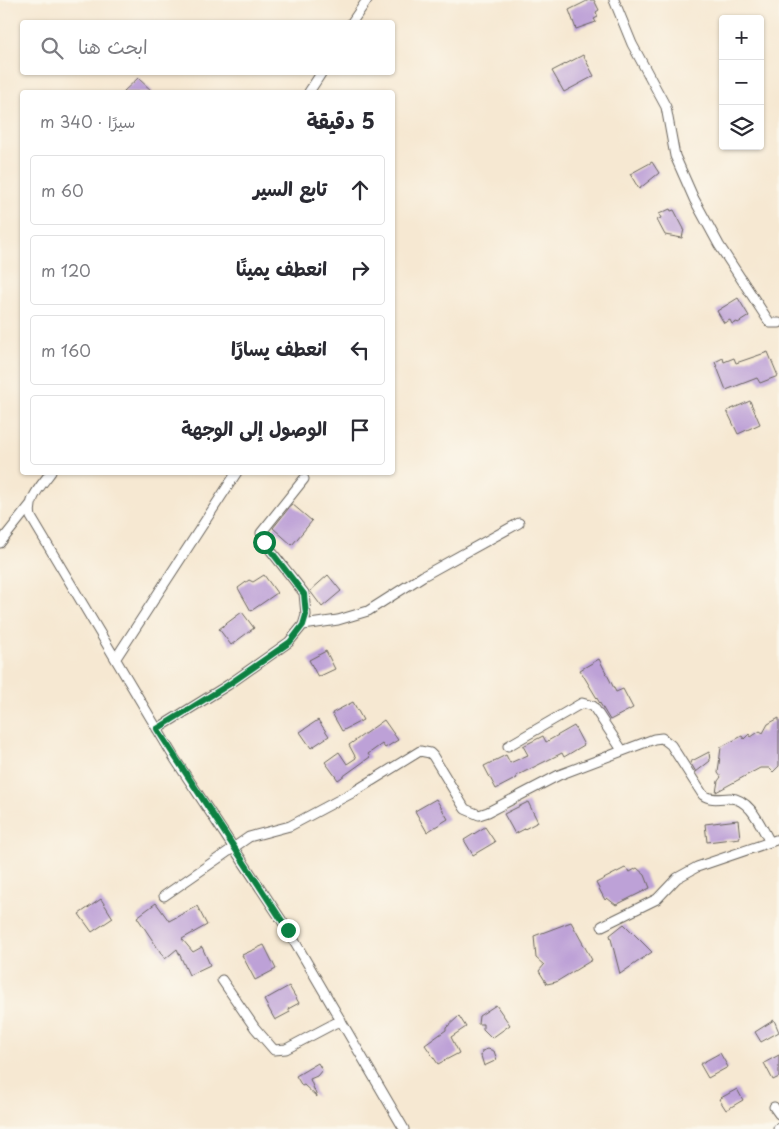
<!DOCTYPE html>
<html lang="ar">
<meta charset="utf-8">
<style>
body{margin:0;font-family:"Playpen Sans","Playpen Sans Arabic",sans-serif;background:#f7f7f7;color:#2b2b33;direction:rtl}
.controls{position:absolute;right:15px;top:15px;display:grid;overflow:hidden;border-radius:5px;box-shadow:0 1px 4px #0004}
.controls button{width:45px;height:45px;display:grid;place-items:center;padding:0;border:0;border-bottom:1px solid #e1e1e2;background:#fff;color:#2b2b33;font:25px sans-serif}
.stop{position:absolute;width:15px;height:15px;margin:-11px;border:4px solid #0b8043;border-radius:50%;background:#fff}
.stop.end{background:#0b8043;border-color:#fff;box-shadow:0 1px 5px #0008}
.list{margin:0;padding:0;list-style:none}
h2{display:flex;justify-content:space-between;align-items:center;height:65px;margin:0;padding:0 20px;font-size:21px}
h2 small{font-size:16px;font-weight:400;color:#7c7c81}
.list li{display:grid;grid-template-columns:32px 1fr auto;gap:15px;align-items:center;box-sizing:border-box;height:70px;margin:0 10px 10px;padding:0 10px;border:1px solid #e1e1e2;border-radius:5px}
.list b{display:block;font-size:19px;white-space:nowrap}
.list em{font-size:16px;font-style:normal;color:#7c7c81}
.icon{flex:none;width:28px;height:28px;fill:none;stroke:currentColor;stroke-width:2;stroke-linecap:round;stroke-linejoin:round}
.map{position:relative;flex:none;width:779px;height:1129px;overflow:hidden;direction:ltr}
.search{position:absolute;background:#fff;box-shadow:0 1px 4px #0004;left:20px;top:20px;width:375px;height:55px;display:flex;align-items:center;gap:12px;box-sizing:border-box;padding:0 18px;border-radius:5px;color:#7c7c81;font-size:19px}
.panel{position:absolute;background:#fff;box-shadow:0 1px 4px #0004;left:20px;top:90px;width:375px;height:385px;border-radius:5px;direction:rtl}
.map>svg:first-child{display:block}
.building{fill:#bda1d7}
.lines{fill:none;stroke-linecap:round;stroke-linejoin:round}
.minor-casing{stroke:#68635c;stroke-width:11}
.minor{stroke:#fff;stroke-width:9}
.route{stroke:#0b8043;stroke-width:6}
</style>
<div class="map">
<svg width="779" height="1129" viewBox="0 0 779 1129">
<rect width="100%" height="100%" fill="#fbf7ec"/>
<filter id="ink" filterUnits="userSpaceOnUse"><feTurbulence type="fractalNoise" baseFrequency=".02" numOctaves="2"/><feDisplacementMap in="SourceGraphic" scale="10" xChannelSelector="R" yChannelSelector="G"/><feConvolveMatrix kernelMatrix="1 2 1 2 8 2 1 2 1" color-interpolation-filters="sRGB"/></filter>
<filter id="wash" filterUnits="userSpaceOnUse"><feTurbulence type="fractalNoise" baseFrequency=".0096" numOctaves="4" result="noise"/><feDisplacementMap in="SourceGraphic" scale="20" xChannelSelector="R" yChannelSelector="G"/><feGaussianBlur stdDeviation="1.12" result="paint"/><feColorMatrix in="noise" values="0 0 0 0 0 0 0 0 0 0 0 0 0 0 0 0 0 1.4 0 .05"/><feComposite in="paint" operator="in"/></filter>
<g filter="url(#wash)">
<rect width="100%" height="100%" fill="#f6e8d2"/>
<g id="blocks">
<!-- building -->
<path class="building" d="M589 0H594L599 10 596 12 598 17 594 19 596 22 576 29 569 10Z
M583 55 594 76 564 92 552 71Z
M138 78 153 92H123Z
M652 162 659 173 639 189 630 174Z
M670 209 671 211 674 210 684 229 682 238 665 235 657 220 661 218 659 214Z
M738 298 749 316 738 323 737 322 732 324 730 320 724 323 717 311Z
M768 352 778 376 760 383 757 378 726 390 715 362 723 358 724 362 734 358 736 363Z
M750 401 760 424 738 434 727 411Z
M292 504 312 521 292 545 273 528Z
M264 575 277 593 251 611 238 588 249 580 253 582Z
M328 575 341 591 322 607 310 591Z
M242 612 254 628 231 645 219 629Z
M326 651 335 669 318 677 309 660Z
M599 659 616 692 623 689 633 708 610 720 580 670Z
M353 702 363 720 342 731 332 713Z
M779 718V766L773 772 769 768H760L716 792 718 781 721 777 718 773 721 747 742 736 744 739 749 734 751 737 760 731 763 733 768 724Z
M318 720 329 736 311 748 300 732Z
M384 720 398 740 385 748 382 744 368 754 370 757 338 780 325 762 339 752 347 764 356 758 349 745Z
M574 726 584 745 564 757 562 753 516 776 517 778 496 789 484 766 506 755 510 763 528 755 523 746 543 736 546 742Z
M709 752 710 761 696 772 690 762Z
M436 799 448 819 427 832 415 811Z
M528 802 538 822 515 834 504 814Z
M738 820 740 838 707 842 705 824Z
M485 827 495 842 473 855 464 840Z
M625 868 630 872 637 868 645 875 650 888 616 905 607 898 605 900 596 883Z
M101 899 113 918 92 932 79 914Z
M156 903 169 921 197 906 207 925 182 939 193 952 202 947 210 965 189 975 177 949 165 959 137 917Z
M571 922 592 960 556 982 547 984 539 971 544 965 536 958 534 936Z
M624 924 652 952 620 974 610 935Z
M264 945 276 969 255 980 242 955Z
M289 986 299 1003 288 1009 290 1012 275 1020 264 1000Z
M496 1005 510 1025 492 1038 483 1029V1024H478L479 1016Z
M459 1016 466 1027 451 1037 459 1053 438 1064 425 1045 446 1030V1028Z
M774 1020 779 1032 761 1042 755 1032Z
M488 1049 494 1051 497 1060 484 1066 481 1056 482 1051Z
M720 1053 728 1067 708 1078 700 1064Z
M779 1055V1077L773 1080 764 1063Z
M318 1063 322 1070 317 1076 310 1079 317 1097 304 1085 302 1086 296 1076Z
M737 1089 743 1100 726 1110 719 1099Z"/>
</g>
</g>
<g filter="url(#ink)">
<use href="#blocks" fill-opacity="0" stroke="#68635c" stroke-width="1"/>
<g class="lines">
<defs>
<path id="minor" d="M614 0 632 44 666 107 675 156 694 199 719 245 766 317 770 323H779
M352 22 367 0
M309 92 322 72
M51 472C41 486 27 499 31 517L175 759 288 930 404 1129
M0 543 31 504
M303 625 338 620 368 611 423 576 519 523
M116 658 237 472
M157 729 228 685 289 642 303 625 306 615 304 593 264 542 261 533 304 479
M508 746 582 703 593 706 622 750
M164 896 249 837 290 826 352 793 420 751 430 753 433 756 465 809 479 815 488 812 559 775 654 739 662 738 671 745 703 795C711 801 721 798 730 798 751 799 761 827 770 842
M602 926 657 899 677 878 697 867 779 839
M222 980 255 1028 274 1050 286 1049 341 1020
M774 1107 779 1114
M778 1129 779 1128"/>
</defs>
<!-- minor casing -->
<use href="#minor" class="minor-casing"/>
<!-- minor -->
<use href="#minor" class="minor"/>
</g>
</g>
<g class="lines" filter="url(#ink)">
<!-- route -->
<path class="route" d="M264 542 304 594 306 615 303 625 290 642 228 685 157 729 288 930"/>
</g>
</svg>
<div class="controls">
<button>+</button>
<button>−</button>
<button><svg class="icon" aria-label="layers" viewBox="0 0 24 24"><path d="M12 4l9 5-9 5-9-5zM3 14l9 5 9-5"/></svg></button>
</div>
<div class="stop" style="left:264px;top:542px"></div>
<div class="stop end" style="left:288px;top:930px"></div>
<div class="search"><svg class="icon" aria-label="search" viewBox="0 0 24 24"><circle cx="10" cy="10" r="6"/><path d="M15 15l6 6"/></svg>ابحث هنا</div>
<section class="panel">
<h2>5 دقيقة<small>سيرًا · 340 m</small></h2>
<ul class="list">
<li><svg class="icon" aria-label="ahead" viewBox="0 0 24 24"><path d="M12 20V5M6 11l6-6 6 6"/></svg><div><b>تابع السير</b></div><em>60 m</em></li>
<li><svg class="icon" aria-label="right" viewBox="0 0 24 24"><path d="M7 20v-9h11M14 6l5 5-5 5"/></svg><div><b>انعطف يمينًا</b></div><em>120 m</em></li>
<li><svg class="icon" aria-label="left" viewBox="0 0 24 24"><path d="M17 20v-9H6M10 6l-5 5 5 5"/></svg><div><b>انعطف يسارًا</b></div><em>160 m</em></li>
<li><svg class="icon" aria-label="arrive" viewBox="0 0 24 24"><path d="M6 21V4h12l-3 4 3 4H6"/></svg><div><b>الوصول إلى الوجهة</b></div></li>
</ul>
</section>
</div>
